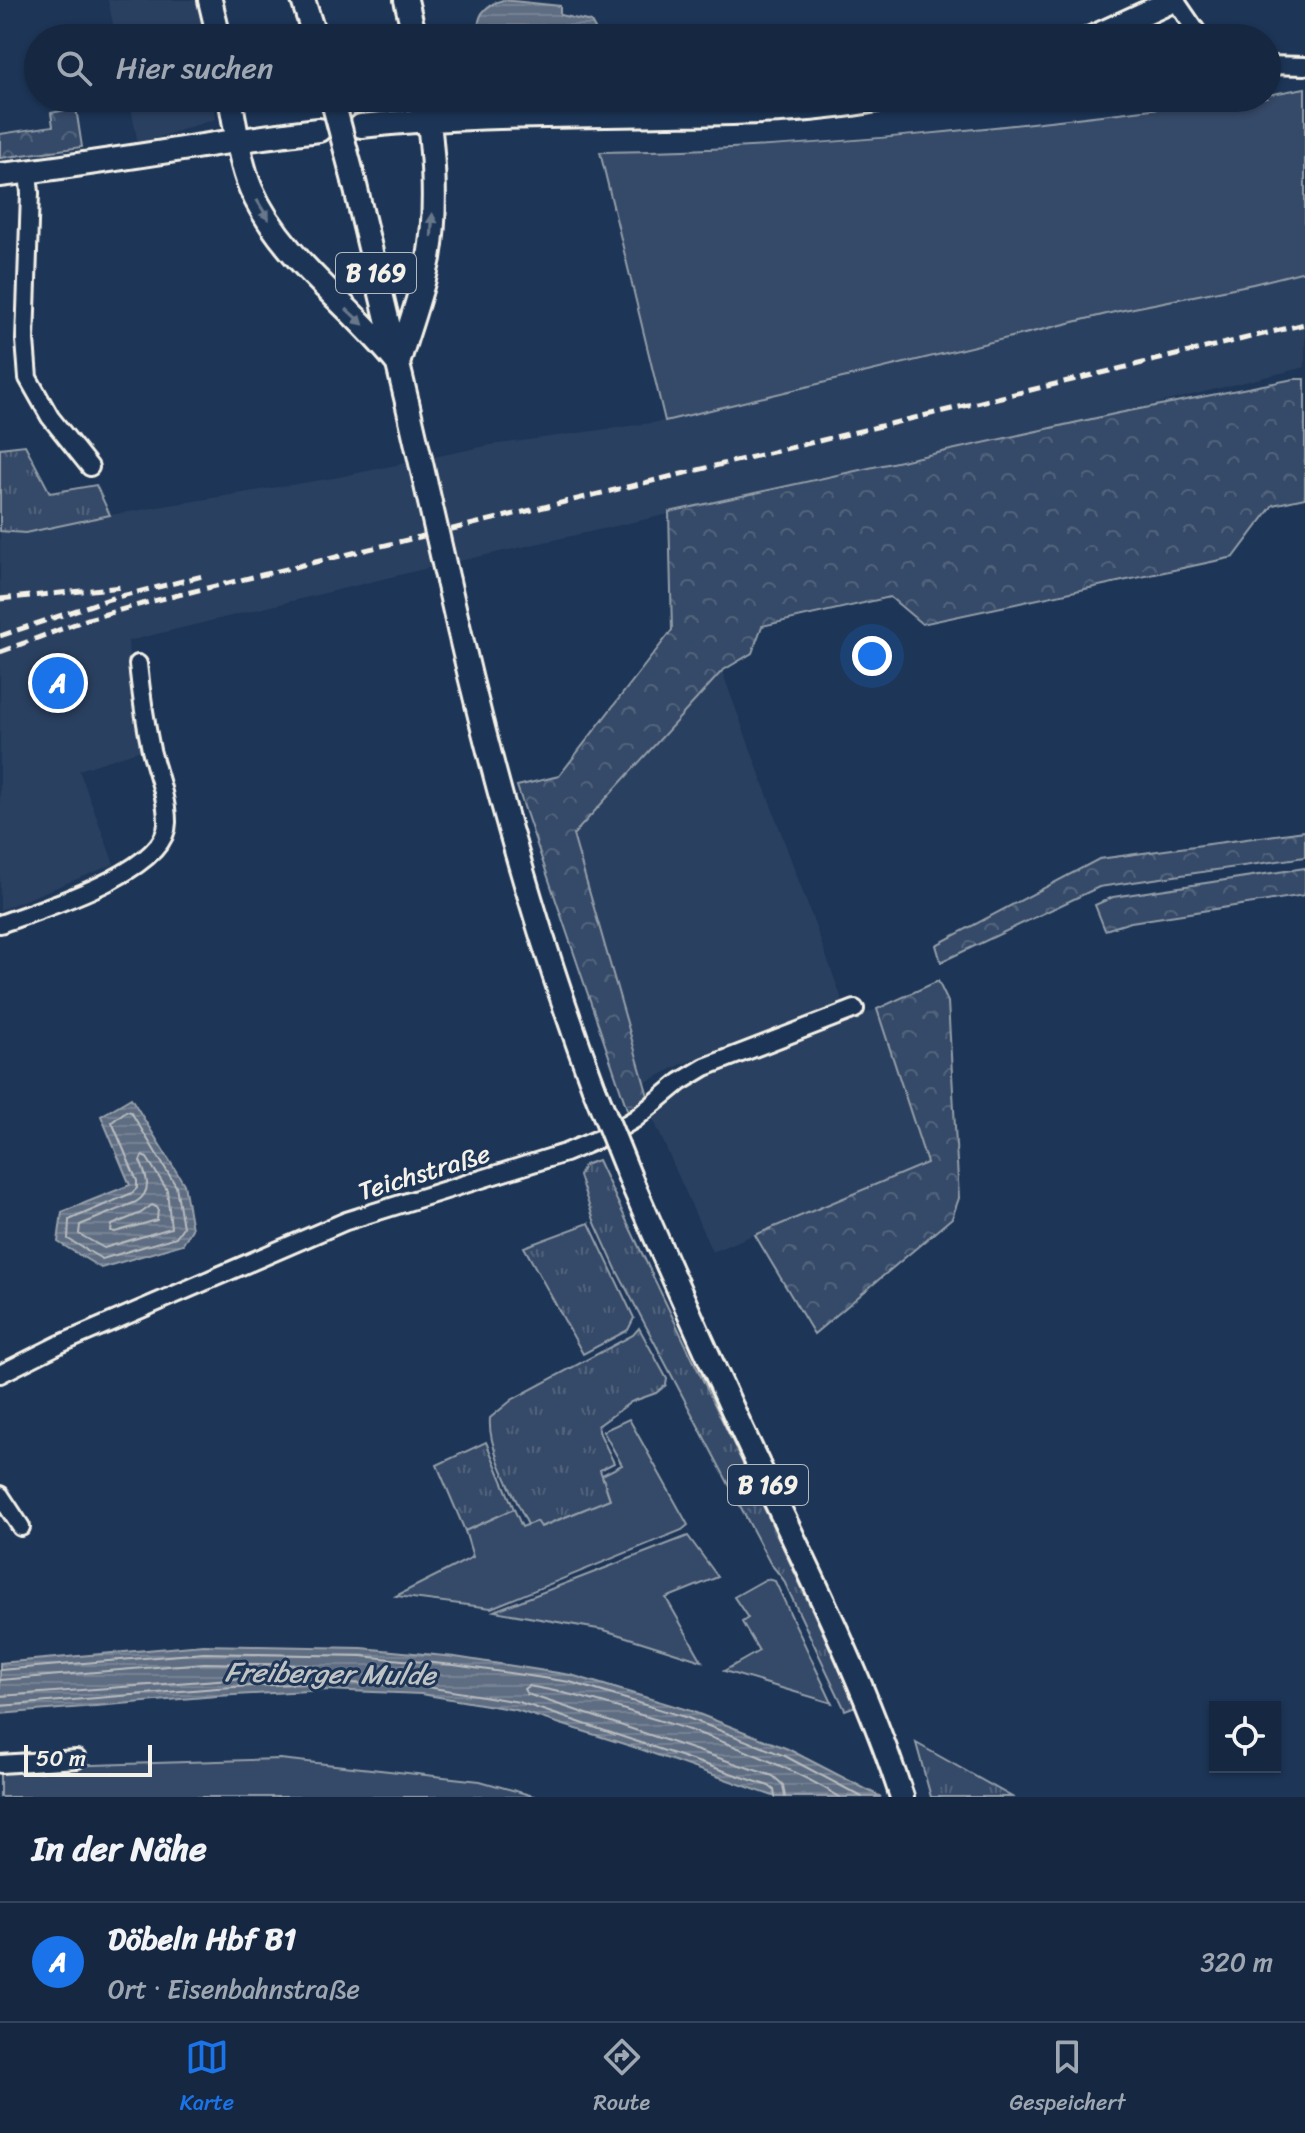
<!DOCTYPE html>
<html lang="de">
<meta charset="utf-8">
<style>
body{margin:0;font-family:Sriracha,sans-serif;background:#1f3048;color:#f1f3f6}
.controls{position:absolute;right:24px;bottom:24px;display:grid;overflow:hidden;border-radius:0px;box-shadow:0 2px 6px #0004}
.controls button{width:72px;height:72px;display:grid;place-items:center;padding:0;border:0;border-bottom:2px solid #35445a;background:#162841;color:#f1f3f6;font:40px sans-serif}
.scale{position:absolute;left:24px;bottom:20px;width:128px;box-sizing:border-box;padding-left:8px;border:4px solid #f4f1e8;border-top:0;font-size:22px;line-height:28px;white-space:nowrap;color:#f4f1e8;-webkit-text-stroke:6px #1d3557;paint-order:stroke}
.you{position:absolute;left:872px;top:656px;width:28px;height:28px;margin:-20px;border:6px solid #fff;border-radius:50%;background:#1a73e8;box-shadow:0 0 0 12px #1a73e833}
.badge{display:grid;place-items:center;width:52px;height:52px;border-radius:50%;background:#1a73e8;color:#fff;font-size:26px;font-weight:700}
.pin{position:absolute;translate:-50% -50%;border:4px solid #fff;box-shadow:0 2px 8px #0006}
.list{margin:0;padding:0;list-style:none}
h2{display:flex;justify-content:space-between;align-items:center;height:104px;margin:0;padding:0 32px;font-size:34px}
h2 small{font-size:26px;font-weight:400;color:#9ea6b1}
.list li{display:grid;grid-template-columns:52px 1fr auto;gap:24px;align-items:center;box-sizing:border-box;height:120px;padding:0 32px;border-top:2px solid #35445a}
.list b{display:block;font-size:30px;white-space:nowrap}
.list p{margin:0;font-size:26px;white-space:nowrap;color:#9ea6b1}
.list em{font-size:26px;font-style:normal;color:#9ea6b1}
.icon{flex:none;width:44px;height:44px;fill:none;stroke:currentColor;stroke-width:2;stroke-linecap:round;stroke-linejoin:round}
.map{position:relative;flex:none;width:1305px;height:1797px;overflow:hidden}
.search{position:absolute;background:#162841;box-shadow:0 2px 6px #0004;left:24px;right:24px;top:24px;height:88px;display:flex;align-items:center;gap:20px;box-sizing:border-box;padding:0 28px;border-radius:44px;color:#9ea6b1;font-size:30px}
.sheet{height:224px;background:#162841}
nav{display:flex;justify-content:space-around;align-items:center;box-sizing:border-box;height:112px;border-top:2px solid #35445a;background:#162841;font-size:22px;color:#9ea6b1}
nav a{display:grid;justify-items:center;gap:4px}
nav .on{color:#1a73e8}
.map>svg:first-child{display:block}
.built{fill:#2a4060}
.grass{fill:url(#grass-tufts);stroke:#949ea8;stroke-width:2}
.forest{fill:url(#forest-crowns);stroke:#949ea8;stroke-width:2}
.garden{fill:#354a67;stroke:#949ea8;stroke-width:2}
.water{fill:url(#water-rules);stroke:#9aa2ab;stroke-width:2}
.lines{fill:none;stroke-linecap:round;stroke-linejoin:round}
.shore{stroke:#b8bcbf;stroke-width:2}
.minor-casing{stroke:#f4f1e8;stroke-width:22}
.major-casing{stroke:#f4f1e8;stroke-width:28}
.minor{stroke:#1d3557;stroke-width:16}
.major{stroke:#1d3557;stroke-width:22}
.rail{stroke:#f4f1e8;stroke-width:5;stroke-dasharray:12 6;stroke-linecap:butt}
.major-bridge-casing{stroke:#f4f1e8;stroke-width:28;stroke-linecap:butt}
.major-bridge{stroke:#1d3557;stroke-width:22}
.oneway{fill:#68778a}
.labels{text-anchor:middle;stroke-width:6;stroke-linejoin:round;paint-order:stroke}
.shield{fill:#1d3557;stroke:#b4b9bc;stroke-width:2}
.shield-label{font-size:24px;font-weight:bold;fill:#f4f1e8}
.street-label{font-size:26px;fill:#f4f1e8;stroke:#1d3557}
.water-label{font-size:28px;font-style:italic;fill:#c0c3c4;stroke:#1d3557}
</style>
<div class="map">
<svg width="1305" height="1797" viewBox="0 0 1305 1797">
<defs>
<pattern id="grass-tufts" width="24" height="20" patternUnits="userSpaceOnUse" patternTransform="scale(2)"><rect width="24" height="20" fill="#354a67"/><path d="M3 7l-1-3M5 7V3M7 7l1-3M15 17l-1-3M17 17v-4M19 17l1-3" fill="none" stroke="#53657d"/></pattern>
<pattern id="forest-crowns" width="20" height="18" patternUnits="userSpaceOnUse" patternTransform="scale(2)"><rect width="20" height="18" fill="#354a67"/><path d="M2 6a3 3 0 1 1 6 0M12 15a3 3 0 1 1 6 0" fill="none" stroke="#53657d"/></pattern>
<pattern id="water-rules" width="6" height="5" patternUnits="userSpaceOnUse" patternTransform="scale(2)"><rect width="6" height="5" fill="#5e6d82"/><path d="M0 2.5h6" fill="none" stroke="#768294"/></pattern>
</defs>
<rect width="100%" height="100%" fill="#1d3557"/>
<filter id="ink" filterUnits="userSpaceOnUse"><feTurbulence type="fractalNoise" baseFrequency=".0125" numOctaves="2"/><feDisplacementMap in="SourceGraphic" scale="16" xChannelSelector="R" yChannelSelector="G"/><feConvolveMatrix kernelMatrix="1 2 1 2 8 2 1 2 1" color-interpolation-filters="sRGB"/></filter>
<g filter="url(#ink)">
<!-- built -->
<path class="built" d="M108 0H201L205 38H116Z
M129 98H212L215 119 138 144Z
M1305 271V367L1119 413 424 569 128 641 133 708 141 750 79 770 114 864 0 910V531L25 533 110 515 339 477 491 445 665 421 1119 311 1253 284Z
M722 671 843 1002 680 1065 644 1083 573 835Z
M877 1009 927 1163 712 1252 651 1114 695 1081 715 1072Z"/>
<!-- grass -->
<path class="grass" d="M25 445 50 493 96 485 110 515 25 533 0 531V448Z
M598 1160C683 1343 774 1522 856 1706L845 1710 783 1579 770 1563 616 1269 595 1223 579 1176 584 1165Z
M589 1223 634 1318 628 1330 583 1354 524 1247Z
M639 1328 667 1379 666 1385 656 1393 631 1402 598 1426 600 1434 614 1463 600 1470 610 1499 540 1527 536 1521 528 1525C515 1496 487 1449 490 1418L513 1399 633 1335Z
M486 1442 514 1509 465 1531 437 1465Z
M916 1743 1012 1797H931Z"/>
<!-- forest -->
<path class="forest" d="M76 108 82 147 0 158V134L53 126 51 113Z
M1294 379H1305V498L1273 505 1234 557 922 624 890 597 762 626 752 653 722 671 573 835 648 1096 628 1112 517 786 559 776 672 630 669 512 1119 413Z
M1305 831V857L1099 887 941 962 936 945 1099 859Z
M1305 868V895L1131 922 1105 930 1095 905 1113 897Z
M938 981 948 1002 959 1198 952 1218 814 1334 755 1235 927 1163 877 1009Z"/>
<!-- garden -->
<path class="garden" d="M1305 88V271L1253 284 1119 311 665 421 600 152C814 150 1028 125 1240 98H1267V95Z
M629 1419 688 1525 682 1530 491 1608 396 1596 473 1557 465 1531 514 1509 522 1527 537 1521 541 1527 610 1499 602 1475 622 1465 603 1431Z
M688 1536 718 1577 666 1598 702 1661 604 1630 494 1611Z
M766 1579 775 1581 832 1703 724 1671 759 1651 742 1622 748 1618 734 1597Z
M280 1759 480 1781 537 1797H0V1771L62 1766Z"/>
<!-- water -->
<path class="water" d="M503 0 560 6V15L591 22 595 29V38H479C476 17 482 6 503 0Z
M131 1098 184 1184 192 1229 183 1244 101 1268 58 1242 62 1212 130 1185 101 1116Z
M203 1645 362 1648 455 1657 571 1675 691 1711 788 1749 881 1797H776L640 1749 516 1710 421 1694 326 1690 217 1696 0 1714V1663Z"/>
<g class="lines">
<!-- shore -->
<path class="shore" d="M126 1111 131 1112 176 1186 183 1227 176 1237 102 1259 68 1239 69 1220 132 1193 137 1188V1181L112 1122Z
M142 1156 147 1158 167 1190 171 1228 104 1248 79 1234 80 1225 136 1202C153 1191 147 1177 140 1161Z
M152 1205 158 1208 157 1220 115 1232 111 1231 112 1225 141 1213Z
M0 1670 204 1653 361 1656 454 1665 570 1682 688 1718 785 1756 862 1797
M0 1680 204 1663 311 1665 315 1669 311 1673 0 1696
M0 1706 217 1688 326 1682 421 1686 519 1702 769 1786 774 1790 775 1797
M785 1797 783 1785 773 1776 527 1694 524 1689 528 1686C567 1692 604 1703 641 1715 710 1735 778 1760 840 1797"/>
<defs>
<path id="minor" d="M1175 0 1201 38
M1102 35 1154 38
M1267 65 1305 66
M28 172 30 193 25 340 28 378 50 417 90 467
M0 924C38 910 168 872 167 822 167 798 157 773 151 750 145 721 141 693 138 664
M0 1374 60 1344 346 1221 565 1153 608 1135 635 1119 680 1082 705 1067 855 1009
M0 1495 21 1527
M0 1764 77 1759"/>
<path id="major" d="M210 0 219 38
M303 0 315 38
M406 0 415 38
M1091 38 1174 0
M230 98C236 128 239 160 251 189 282 260 352 305 398 364
M361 126C463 115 564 116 667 114 739 113 815 113 886 98
M0 175C107 163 212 142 319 130
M354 181 407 402
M398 364C408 329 422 293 429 258 438 205 433 150 426 98
M448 581C486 752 532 923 594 1088
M633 1185C676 1284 719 1382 765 1479 815 1583 866 1687 902 1797"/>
</defs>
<!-- minor casing -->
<use href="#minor" class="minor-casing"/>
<!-- major casing -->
<use href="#major" class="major-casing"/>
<!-- minor -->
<use href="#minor" class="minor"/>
<!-- major -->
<use href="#major" class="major"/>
<!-- rail -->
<path class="rail" d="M0 599 123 587
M0 636 109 599 207 575
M0 652 88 619 149 602 1305 324"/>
<defs>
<path id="major-bridge" d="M332 98 354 181
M407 402 448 581
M594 1088 633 1185"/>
</defs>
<!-- major-bridge casing -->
<use href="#major-bridge" class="major-bridge-casing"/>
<!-- major-bridge -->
<use href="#major-bridge" class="major-bridge"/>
</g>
<!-- one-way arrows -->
<defs><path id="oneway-solid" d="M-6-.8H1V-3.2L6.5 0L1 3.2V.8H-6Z" transform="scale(2)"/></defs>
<g class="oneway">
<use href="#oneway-solid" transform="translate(263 210) rotate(59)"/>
<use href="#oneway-solid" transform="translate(432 225) rotate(-87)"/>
<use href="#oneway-solid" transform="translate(355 317) rotate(43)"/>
</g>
</g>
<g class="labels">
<!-- shield labels -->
<g class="shield">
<rect x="336" y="253" width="80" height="40" rx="6"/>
<rect x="728" y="1465" width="80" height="40" rx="6"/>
</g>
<g class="shield-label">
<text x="376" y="281">B 169</text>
<text x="768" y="1493">B 169</text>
</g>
<!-- street labels -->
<g class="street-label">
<text transform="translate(424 1172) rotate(-17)" y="9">Teichstraße</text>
</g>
<!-- water labels -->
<g class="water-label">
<text transform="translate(330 1673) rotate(1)" y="10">Freiberger Mulde</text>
</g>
</g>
</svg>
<div class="controls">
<button><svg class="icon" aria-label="locate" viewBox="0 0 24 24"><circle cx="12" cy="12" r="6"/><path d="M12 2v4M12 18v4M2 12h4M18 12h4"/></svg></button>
</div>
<div class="scale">50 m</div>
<div class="you"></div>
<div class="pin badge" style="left:58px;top:683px">A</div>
<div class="search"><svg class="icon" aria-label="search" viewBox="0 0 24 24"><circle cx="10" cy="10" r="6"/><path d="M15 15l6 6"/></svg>Hier suchen</div>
</div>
<section class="sheet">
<h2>In der Nähe<small></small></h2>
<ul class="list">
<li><span class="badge">A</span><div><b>Döbeln Hbf B1</b><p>Ort · Eisenbahnstraße</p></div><em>320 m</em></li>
</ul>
</section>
<nav>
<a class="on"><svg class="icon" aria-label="map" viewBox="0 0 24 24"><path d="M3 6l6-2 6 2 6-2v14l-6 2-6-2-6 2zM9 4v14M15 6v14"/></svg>Karte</a>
<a><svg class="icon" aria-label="directions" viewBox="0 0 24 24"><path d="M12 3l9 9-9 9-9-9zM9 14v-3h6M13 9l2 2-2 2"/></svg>Route</a>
<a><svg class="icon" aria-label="saved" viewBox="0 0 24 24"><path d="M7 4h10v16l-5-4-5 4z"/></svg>Gespeichert</a>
</nav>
